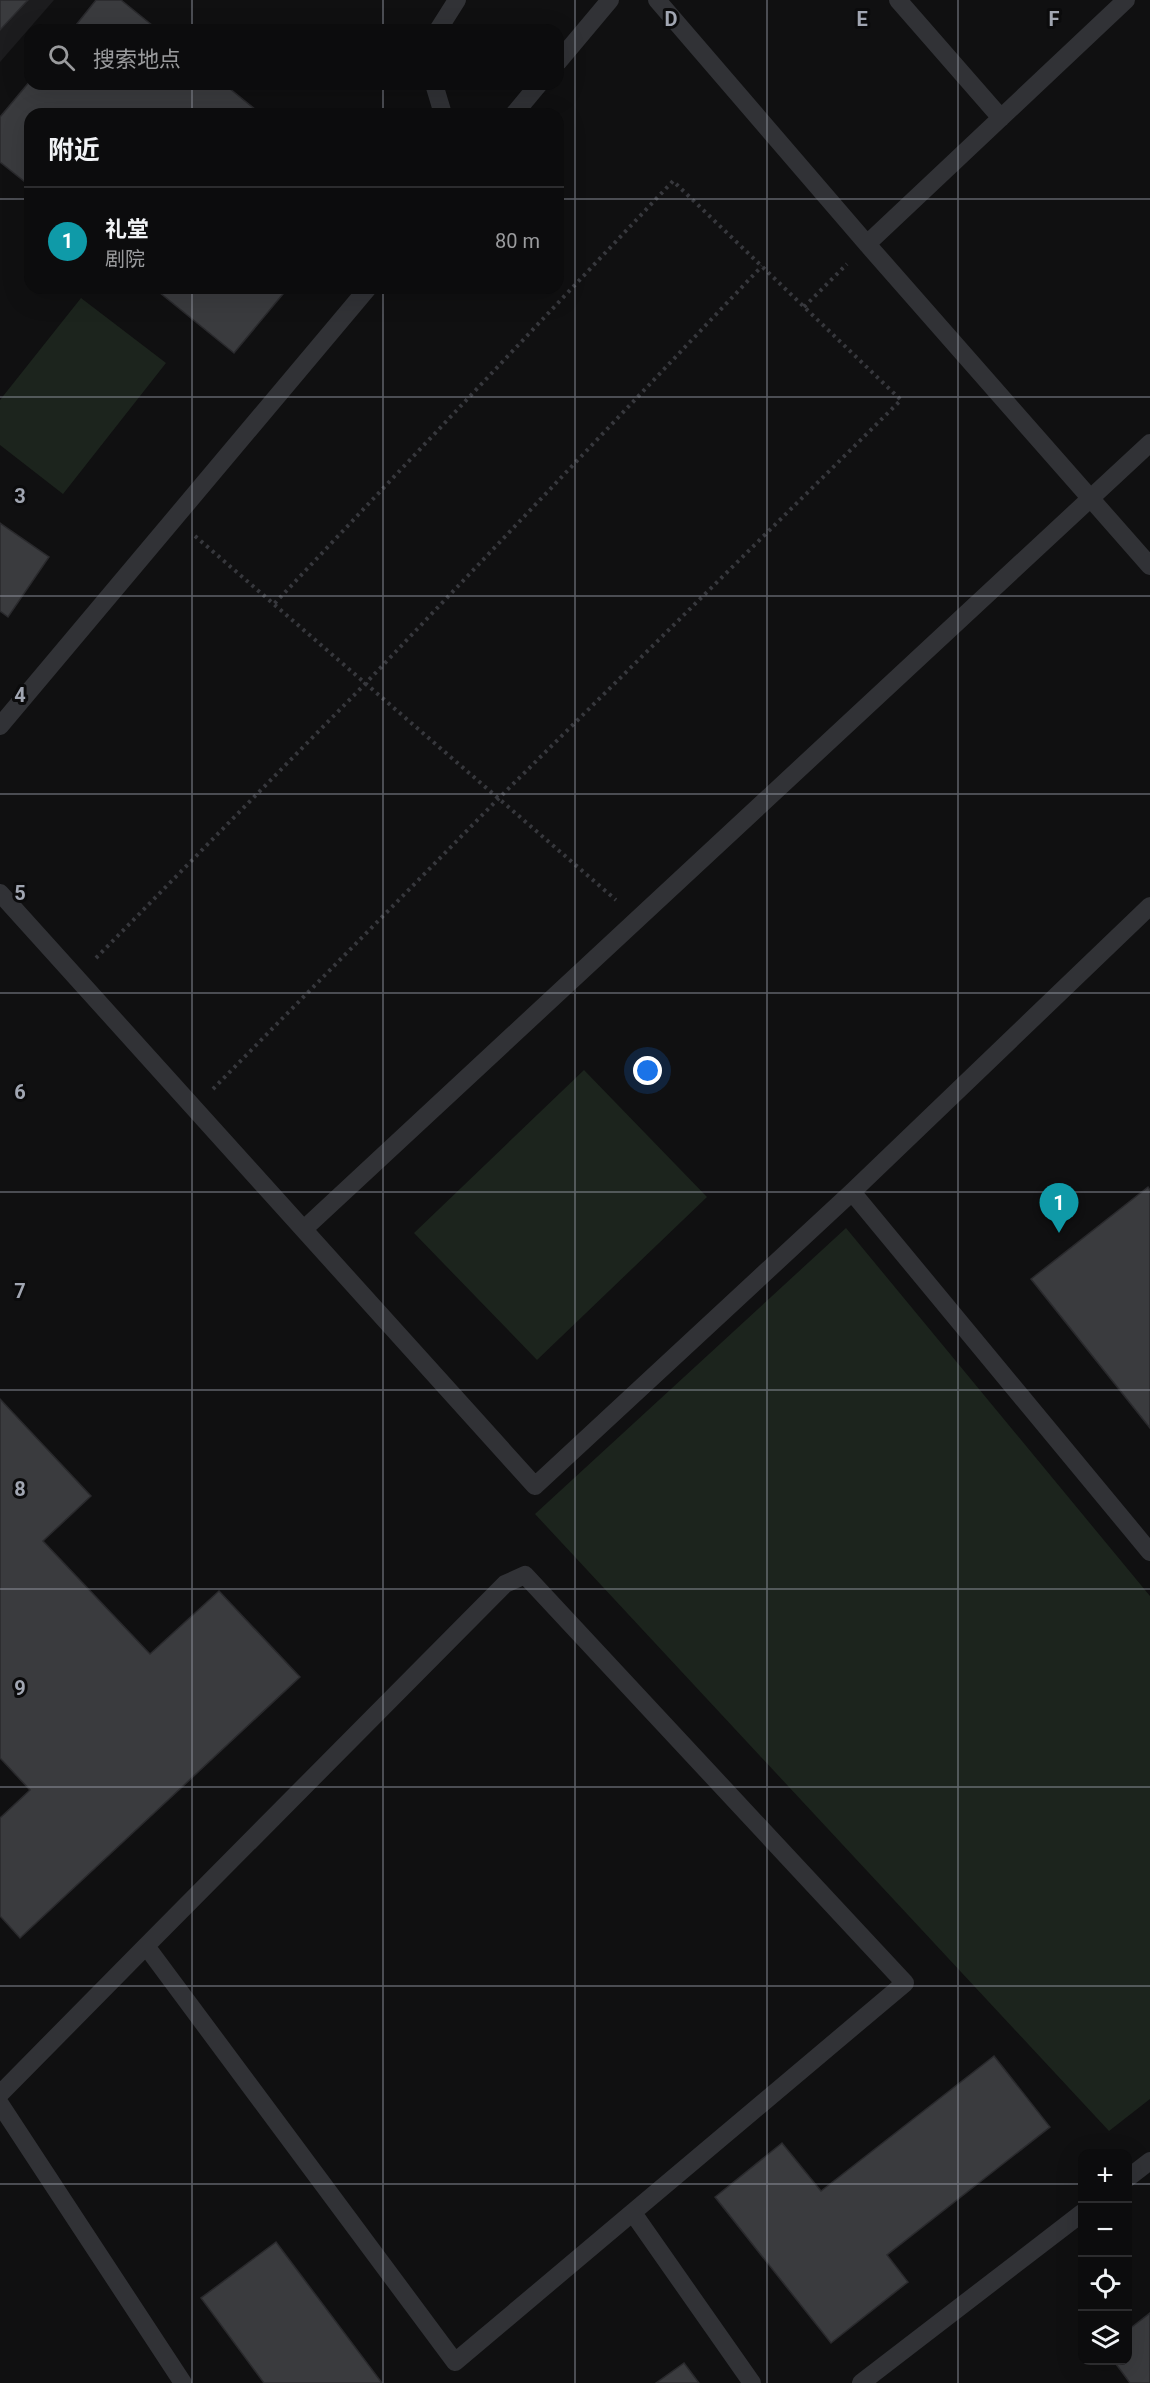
<!DOCTYPE html>
<html lang="zh">
<meta charset="utf-8">
<style>
body{margin:0;font-family:Roboto,"Noto Sans SC",sans-serif;background:#151516;color:#f1f3f6}
.controls{position:absolute;right:18px;bottom:18px;display:grid;overflow:hidden;border-radius:12px;box-shadow:0 6px 24px #0002}
.controls button{width:54px;height:54px;display:grid;place-items:center;padding:0;border:0;border-bottom:2px solid #2c2c2e;background:#0c0c0d;color:#f1f3f6;font:30px sans-serif}
.you{position:absolute;left:648px;top:1071px;width:21px;height:21px;margin:-15px;border:4px solid #fff;border-radius:50%;background:#1a73e8;box-shadow:0 0 0 9px #1a73e833}
.badge{display:grid;place-items:center;width:39px;height:39px;border-radius:50%;background:#2563eb;color:#fff;font-size:20px;font-weight:700}
.pin{position:absolute;translate:-50% -50px;filter:drop-shadow(0 2px 3px #0008)}
.pin::after{content:'';position:absolute;top:32px;width:21px;height:18px;background:inherit;clip-path:polygon(0 0,100% 0,50% 100%)}
.list{margin:0;padding:0;list-style:none}
h2{display:flex;justify-content:space-between;align-items:center;height:78px;margin:0;padding:0 24px;font-size:26px}
h2 small{font-size:20px;font-weight:400;color:#9a9b9d}
.list li{display:grid;grid-template-columns:39px 1fr auto;gap:18px;align-items:center;box-sizing:border-box;height:108px;padding:0 24px;border-top:2px solid #2c2c2e}
.list b{display:block;font-size:22px;white-space:nowrap}
.list p{margin:0;font-size:20px;white-space:nowrap;color:#9a9b9d}
.list em{font-size:20px;font-style:normal;color:#9a9b9d}
.icon{flex:none;width:33px;height:33px;fill:none;stroke:currentColor;stroke-width:2;stroke-linecap:round;stroke-linejoin:round}
.map{position:relative;flex:none;width:1150px;height:2383px;overflow:hidden}
.search{position:absolute;background:#0c0c0d;box-shadow:0 6px 24px #0002;left:24px;top:24px;width:540px;height:66px;display:flex;align-items:center;gap:15px;box-sizing:border-box;padding:0 21px;border-radius:18px;color:#9a9b9d;font-size:22px}
.panel{position:absolute;background:#0c0c0d;box-shadow:0 6px 24px #0002;left:24px;top:108px;width:540px;height:186px;border-radius:18px}
.map>svg:first-child{display:block}
.built{fill:#1c1c1e}
.green{fill:#1c241d}
.building{fill:#3a3b3e;stroke:#2a2a2d;stroke-width:1.5}
.lines{fill:none;stroke-linecap:round;stroke-linejoin:round}
.path{stroke:#37383d;stroke-width:4;stroke-dasharray:3 4.5;stroke-linecap:butt}
.service{stroke:#313236;stroke-width:18}
.grid{fill:none;stroke:#a1a6b2;stroke-width:1.5;stroke-opacity:0.55}
.grid-label{font-size:20px;text-anchor:middle;font-weight:bold;fill:#a1a6b2;stroke:#0b0b0c;stroke-width:6;stroke-linejoin:round;paint-order:stroke}
</style>
<div class="map">
<svg width="1150" height="2383" viewBox="0 0 1150 2383">
<rect width="100%" height="100%" fill="#101011"/>
<!-- built -->
<path class="built" d="M0 0H54L0 62Z"/>
<!-- green -->
<path class="green" d="M81 298 166 363 63 494 0 445V400Z
M584 1070 707 1197 537 1360 414 1233Z
M846 1228 1150 1596V2099L1109 2131 535 1514Z"/>
<!-- building -->
<path class="building" d="M0 0H28L0 30Z
M96 0H121L158 30H72Z
M30 81V84H224L261 114H30V186L0 162V117Z
M154 288H288L234 353Z
M0 523 49 557 8 617 0 611Z
M1148 1187 1150 1190V1428L1031 1279Z
M0 1399 91 1496 43 1541 150 1654 219 1591 300 1677 20 1938 0 1916V1818L30 1790 0 1758Z
M994 2056 1050 2127 887 2255 908 2282 831 2343 715 2197 782 2143 821 2191Z
M276 2242 382 2383H264L201 2298Z
M1150 2313V2383H1130L1113 2360H1128V2330Z
M684 2363 699 2383H656Z"/>
<g class="lines">
<!-- path -->
<path class="path" d="M804 307 847 264
M195 536 616 900
M96 958 366 683 762 266
M213 1089 500 797 901 400 673 181 274 604"/>
<!-- service -->
<path class="service" d="M657 0 867 244 1150 566
M898 0 1001 118
M438 30 457 0
M558 62 610 0
M434 84 443 114
M514 114 539 84
M867 244 1126 0
M0 726 368 288
M0 893 535 1486 852 1192 1150 906
M852 1192 1150 1552
M304 1229 1150 443
M525 1575 905 1983 455 2362 146 1946 505 1584Z
M0 2094 146 1946
M0 2104 183 2383
M1128 2178 1150 2161
M633 2213 752 2383
M861 2383 1082 2213"/>
</g>
<!-- grid -->
<path class="grid" d="M192 0V30M383 0V30M575 0V2383M767 0V2383M958 0V2383M192 84V114M383 84V114M0 199H30M558 199H1150M192 288V2383M383 288V2383M0 397H1150M0 596H1150M0 794H1150M0 993H1150M0 1192H1150M0 1390H1150M0 1589H1150M0 1787H1150M0 1986H1150M0 2184H1082M1128 2184H1150"/>
<g class="grid-label">
<text x="671" y="26">D</text>
<text x="862" y="26">E</text>
<text x="1054" y="26">F</text>
<text x="20" y="503">3</text>
<text x="20" y="702">4</text>
<text x="20" y="900">5</text>
<text x="20" y="1099">6</text>
<text x="20" y="1298">7</text>
<text x="20" y="1496">8</text>
<text x="20" y="1695">9</text>
</g>
</svg>
<div class="controls">
<button>+</button>
<button>−</button>
<button><svg class="icon" aria-label="locate" viewBox="0 0 24 24"><circle cx="12" cy="12" r="6"/><path d="M12 2v4M12 18v4M2 12h4M18 12h4"/></svg></button>
<button><svg class="icon" aria-label="layers" viewBox="0 0 24 24"><path d="M12 4l9 5-9 5-9-5zM3 14l9 5 9-5"/></svg></button>
</div>
<div class="you"></div>
<div class="pin badge" style="left:1059px;top:1233px;background:#0f9aa8">1</div>
<div class="search"><svg class="icon" aria-label="search" viewBox="0 0 24 24"><circle cx="10" cy="10" r="6"/><path d="M15 15l6 6"/></svg>搜索地点</div>
<section class="panel">
<h2>附近<small></small></h2>
<ul class="list">
<li><span class="badge" style="background:#0f9aa8">1</span><div><b>礼堂</b><p>剧院</p></div><em>80 m</em></li>
</ul>
</section>
</div>
